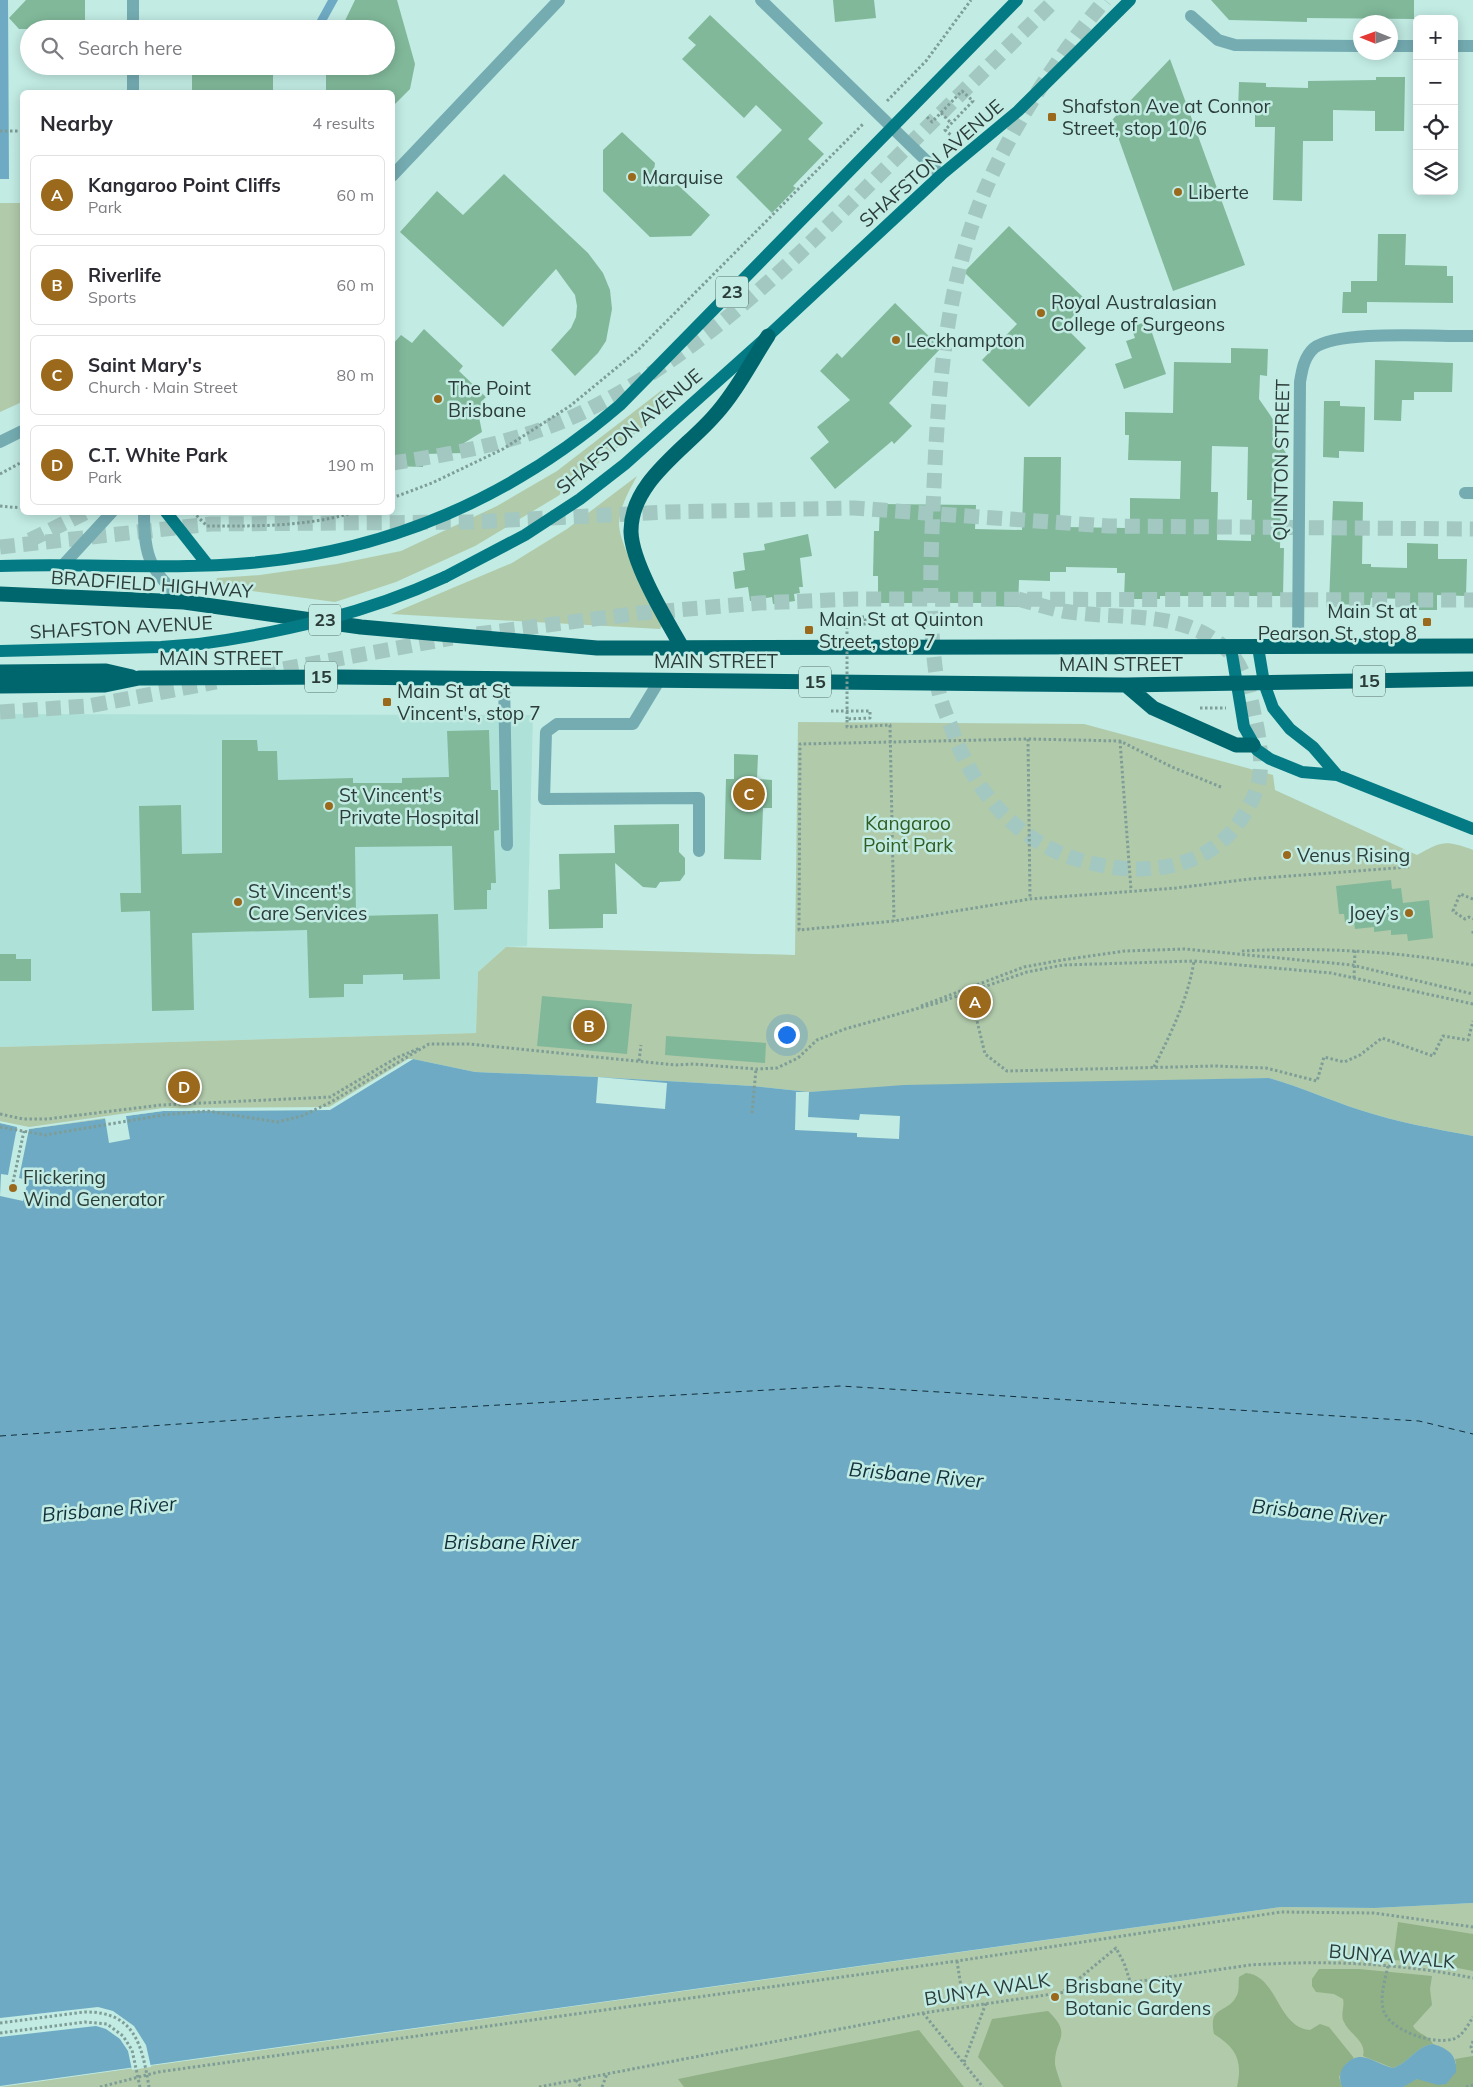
<!DOCTYPE html>
<meta charset="utf-8">
<style>
body{margin:0;font-family:Mulish,sans-serif;background:#f7f7f7;color:#2b2b33}
.controls{position:absolute;right:15px;top:15px;display:grid;overflow:hidden;border-radius:8px;box-shadow:0 2px 12px #0003}
.controls button{width:45px;height:45px;display:grid;place-items:center;padding:0;border:0;border-bottom:1px solid #e1e1e2;background:#fff;color:#2b2b33;font:25px sans-serif}
.compass{position:absolute;left:1353px;top:15px;width:45px;height:45px;border-radius:50%;background:#fff;box-shadow:0 2px 12px #0003;rotate:271deg}
.you{position:absolute;left:786px;top:1034px;width:18px;height:18px;margin:-12px;border:4px solid #fff;border-radius:50%;background:#1a73e8;box-shadow:0 0 0 8px #1a73e833}
.badge{display:grid;place-items:center;width:32px;height:32px;border-radius:50%;background:#9a691c;color:#fff;font-size:16px;font-weight:700}
.pin{position:absolute;translate:-50% -50%;border:2px solid #fff;box-shadow:0 1px 5px #0006}
.list{margin:0;padding:0;list-style:none}
h2{display:flex;justify-content:space-between;align-items:center;height:65px;margin:0;padding:0 20px;font-size:21px}
h2 small{font-size:16px;font-weight:400;color:#7c7c81}
.list li{display:grid;grid-template-columns:32px 1fr auto;gap:15px;align-items:center;box-sizing:border-box;height:80px;margin:0 10px 10px;padding:0 10px;border:1px solid #e1e1e2;border-radius:8px}
.list b{display:block;font-size:19px;white-space:nowrap}
.list p{margin:0;font-size:16px;white-space:nowrap;color:#7c7c81}
.list em{font-size:16px;font-style:normal;color:#7c7c81}
.icon{flex:none;width:28px;height:28px;fill:none;stroke:currentColor;stroke-width:2;stroke-linecap:round;stroke-linejoin:round}
.map{position:relative;flex:none;width:1473px;height:2087px;overflow:hidden}
.search{position:absolute;background:#fff;box-shadow:0 2px 12px #0003;left:20px;top:20px;width:375px;height:55px;display:flex;align-items:center;gap:12px;box-sizing:border-box;padding:0 18px;border-radius:28px;color:#7c7c81;font-size:19px}
.panel{position:absolute;background:#fff;box-shadow:0 2px 12px #0003;left:20px;top:90px;width:375px;height:425px;border-radius:8px}
.map>svg:first-child{display:block}
.built{fill:#aee2d9}
.green{fill:#b1caaa}
.forest{fill:#8fb185}
.water{fill:#6eaac3}
.pier{fill:#c1ebe3}
.lines{fill:none;stroke-linecap:round;stroke-linejoin:round}
.ferry{stroke:#122f3b;stroke-width:1;stroke-dasharray:6 5;stroke-linecap:butt}
.building{fill:#81b89a;fill-rule:evenodd}
.highway-tunnel{stroke:#a3c8c1;stroke-width:15;stroke-dasharray:15 8;stroke-linecap:butt}
.path{stroke:#7e9d97;stroke-width:3;stroke-dasharray:2.5 2.5;stroke-linecap:butt}
.minor{stroke:#74acb2;stroke-width:12}
.major{stroke:#047b84;stroke-width:12}
.highway{stroke:#00666e;stroke-width:15}
.path-bridge{stroke:#7e9d97;stroke-width:3;stroke-dasharray:2.5 2.5;stroke-linecap:butt}
.major-bridge{stroke:#047b84;stroke-width:12}
.poi-dot{fill:#9a691c;stroke:#c1ebe3;stroke-width:2}
.labels{text-anchor:middle;stroke-width:5;stroke-linejoin:round;paint-order:stroke}
.shield{fill:#c1ebe3;stroke:#58706c;stroke-width:1}
.shield-label{font-size:18px;font-weight:bold;fill:#2b3c39}
.poi-label{font-size:19px;fill:#2b3c39;stroke:#c1ebe3;text-anchor:start}
.street-label{font-size:19px;fill:#2b3c39;stroke:#c1ebe3}
.park-label{font-size:19px;fill:#315d22;stroke:#c1ebe3}
.water-label{font-size:20px;font-style:italic;fill:#122f3b;stroke:#c1ebe3}
</style>
<div class="map">
<svg width="1473" height="2087" viewBox="0 0 1473 2087">
<rect width="100%" height="100%" fill="#c1ebe3"/>
<!-- built -->
<path class="built" d="M0 714 533 715 527 946 506 947 478 972 476 1033 0 1047Z"/>
<!-- green -->
<path class="green" d="M0 203H22V402L0 412Z
M662 390 673 403 558 496 475 546 396 582 335 602 215 586 217 578 260 575 337 564 401 551 497 506 557 471Z
M637 476C629 491 621 504 619 522 617 543 652 603 662 625L660 629 391 614 512 563 567 529Z
M798 722 1084 724 1273 775 1275 790 1417 855C1443 841 1445 840 1473 850V1136C1435 1129 1397 1122 1360 1110 1329 1100 1300 1087 1269 1078L1032 1084H960L809 1092 753 1086 598 1077 475 1072 413 1059 330 1110 163 1111 29 1129 0 1123V1047L476 1033 478 972 506 947 795 955Z
M1473 1903V2087H0L1281 1907 1375 1908Z"/>
<!-- forest -->
<path class="forest" d="M1398 1922 1473 1934V1971L1427 1962 1393 1960Z
M1319 1969H1359L1432 1976 1430 1989 1432 2005 1413 2026C1418 2035 1428 2034 1433 2044 1416 2046 1409 2063 1393 2068L1363 2056C1367 2041 1349 2034 1344 2022 1340 2015 1345 2006 1343 1999L1334 1994 1316 1992 1312 1986V1979Z
M1246 1973C1278 1976 1277 2027 1310 2030L1320 2024 1329 2027 1354 2058 1346 2064 1339 2077 1342 2087H1237C1243 2060 1236 2048 1214 2034 1208 2005 1227 2014 1236 1997 1240 1991 1238 1984 1239 1977Z
M1048 2011C1074 2036 1054 2038 1055 2064 1056 2071 1060 2080 1062 2087H1004L978 2057 992 2019Z
M919 2030 964 2087H684L678 2079Z
M1473 2056V2087H1403L1407 2083 1456 2064 1455 2059Z"/>
<!-- water -->
<path class="water" d="M0 0H8L9 179H0Z
M328 0H338L322 29H312Z
M413 1059 475 1072 598 1077 753 1086 809 1092 904 1085 1269 1078C1300 1087 1329 1100 1360 1110 1397 1122 1435 1129 1473 1136V1903L1375 1908 1281 1907 0 2086V1123L29 1129 163 1111 329 1110Z
M1433 2044C1449 2049 1457 2055 1456 2072L1446 2084 1438 2085 1417 2079 1403 2087H1342C1339 2078 1339 2072 1345 2065 1362 2047 1375 2065 1393 2068 1409 2063 1416 2046 1433 2044Z"/>
<!-- pier -->
<path class="pier" d="M408 1059H413L330 1110 163 1111 126 1116 130 1139 109 1143 105 1118 29 1129 19 1178 28 1180 23 1201 0 1196 1 1174 8 1175 17 1127 0 1123V1121L29 1127 163 1108 329 1107Z
M598 1077 667 1083 665 1109 596 1103Z
M796 1092H809L808 1117 859 1120 860 1114 900 1116 899 1139 857 1137V1133L795 1130Z
M98 2007 113 2011 134 2026 146 2045 151 2067 132 2070 128 2051 120 2039 106 2029 96 2026 0 2037V2018Z"/>
<g class="lines">
<!-- ferry -->
<path class="ferry" d="M0 1436 284 1417 840 1386 1419 1421 1473 1434"/>
</g>
<!-- building -->
<path class="building" d="M26 0H85V25H68V29H19L9 18Z
M355 0H397L415 64 410 89 392 107V92H326V66H386V29H341Z
M833 0H874L876 18 835 22Z
M1211 0H1414V19L1307 18V22L1229 20Z
M710 15 823 123 808 139 824 154 793 186 796 188 772 213 736 177 782 130 756 105 744 118 682 59 696 45 688 38Z
M1170 59 1245 265 1173 291 1112 120Z
M237 66H262V69H273V91H269V92H192V72L220 73V69H237Z
M1376 77H1405L1404 131H1375V111L1333 110V141H1303L1302 201 1273 200 1275 127H1255V112L1238 111 1239 82 1266 83V87L1308 88V81L1376 80Z
M622 132 655 163 654 170 670 186 678 185 710 215 691 236 650 237 603 191V150Z
M504 174 588 253 603 273 610 290 612 309 606 341 598 353 575 376 551 350 571 328 576 317 577 306 575 295 556 269 503 327 400 232 437 191 463 215Z
M1009 226 1087 301 1064 326 1086 348 1029 407 982 360 1017 324 964 272Z
M1378 234H1406L1405 265 1447 266V276H1453V303L1367 302V313H1342L1343 292H1351V281H1377Z
M895 303 941 348 889 403 912 426 894 444 892 441 835 489 810 458 829 442 817 427 850 400 820 371 837 353 842 358Z
M1148 321 1166 374 1124 389 1115 364 1132 358 1126 341 1135 338 1131 327Z
M424 329 463 366 459 371 486 397 482 401 485 405 478 412 482 432 464 443V453L424 454 423 467 392 466V345L401 335 412 343Z
M1231 348 1268 349 1267 376 1260 375 1259 399 1279 428 1272 432 1286 453 1278 458 1277 503H1281L1280 548H1284L1283 596H1160V599H1124L1125 573H1117V568L1066 567V572H1050V581L1019 580 1018 607 982 606V603H878V576H873L874 531H879L880 504 976 505 975 529 1022 530 1024 457H1061L1060 522 1067 523 1066 527 1125 528V524H1130V498L1180 499 1181 461 1128 460 1129 435H1125V412L1173 413 1174 362 1231 363ZM1212 446 1248 447 1247 500H1252L1251 541 1217 540 1218 492H1211Z
M1375 360 1453 363 1452 392H1414V400H1402L1401 421 1374 420Z
M1324 401H1340V406L1365 407 1364 452 1339 451V458L1323 457Z
M1333 501 1363 502 1362 564H1371V567L1407 568V543L1438 544V559H1467L1466 596 1437 595V610H1406V599L1371 598 1370 605 1329 604Z
M808 534 812 556 800 558 803 587H799L800 593 794 594 795 601 773 604 772 597 750 601 748 587 735 589 733 572 745 570 743 553 765 550 764 544Z
M489 730 491 790H498L499 830 494 831 496 883H491V890H487V909L454 910 452 846 355 847 356 916 438 914 440 979 403 980V974L363 975V984H344V997L309 998 307 930 192 933 194 1010 152 1011 150 911 121 912 120 893H141L139 806 181 805 182 854 222 853V740H257L258 751H277L278 780 353 778V783H402V778L449 777 447 731Z
M734 754 758 755 757 779 772 780V808H763L761 860 724 859 726 779H734Z
M679 824V852L685 858V874L680 881 660 882 656 888 643 887 615 863 617 914H603V928L549 929 548 890 560 889 559 854 615 853 614 825Z
M1391 880 1392 889 1401 888 1403 903 1429 900 1433 938 1408 941 1407 934 1391 935V930L1374 932V927L1355 929 1354 921 1345 922 1344 914H1339L1336 886Z
M0 954H16V959H31V981H0Z
M542 996 632 1004 627 1054 537 1046Z
M666 1036 766 1043 765 1063 665 1055Z"/>
<g class="lines">
<!-- highway-tunnel -->
<path class="highway-tunnel" d="M392 463C463 453 536 438 599 404 704 349 787 267 869 185 931 123 993 62 1055 0
M30 540 87 512
M0 547 211 524 471 522 667 512 854 508 1108 526 1473 529
M1018 599C1033 603 1048 608 1063 611 1120 621 1187 607 1231 654 1246 670 1251 699 1255 719 1259 735 1262 757 1260 773 1259 788 1251 804 1243 816 1213 866 1153 876 1100 865 1023 851 974 795 950 724 945 712 940 700 938 687 927 621 931 553 934 486 938 394 944 306 974 219 1000 143 1054 61 1105 0
M477 634 641 613 759 603 854 599 1473 600
M261 673 452 638
M0 712 88 706 216 682"/>
<!-- path -->
<path class="path" d="M887 101 926 61 971 0
M941 113 951 123
M927 117 932 122 962 91 973 101 945 130 952 136
M0 131H22
M0 474 22 462
M392 498 432 483 503 449 570 406 637 351 864 123
M0 506 22 508
M193 512 207 526C258 526 306 527 355 512
M833 624H865V617H847
M1200 708H1226
M831 711H870V718L847 719V727L890 725 894 921
M1028 739 1030 899
M1120 741 1131 890
M1221 787 1172 767 1120 741 1028 739 800 744 799 930 894 921 1030 899 1176 888 1250 879 1409 867
M1473 899 1460 894 1453 911 1465 919 1469 917 1473 919
M1473 931V935
M1242 951C1320 947 1397 951 1473 965
M1354 978 1355 950
M970 992 985 1054 1007 1071 1215 1066 1266 1068 1317 1081 1324 1057 1344 1062 1360 1055 1382 1038 1433 1056 1443 1036 1468 1040 1473 1021
M921 1006 1024 967 1062 960 1125 951 1185 949 1352 965 1473 994
M639 1061 641 1045
M1154 1067C1171 1033 1188 999 1194 961
M752 1113 756 1069
M0 1114 23 1119H47L161 1105 330 1097 396 1058 420 1048
M0 1127 45 1135 163 1115 207 1111 277 1122 302 1116 331 1102 429 1044H469L676 1065 693 1064 756 1069 777 1068 798 1058 817 1040 845 1029 937 1003 1027 972 1063 965 1194 961 1331 973 1473 1004
M13 1182 24 1131
M957 1961 964 2006
M1388 1966C1385 1980 1379 1998 1384 2012 1392 2031 1433 2045 1453 2039 1462 2037 1468 2025 1473 2017
M1064 1991 1116 1948 1124 1963 1130 1981
M923 2013 983 2087
M1473 2041 1471 2047 1473 2053
M964 2062 986 2003
M576 2080 581 2087
M100 2087 158 2072 957 1961 1281 1912 1374 1913 1473 1927
M539 2087 923 2013 1250 1965C1325 1960 1400 1963 1473 1978
M602 2087 607 2074
M1466 2087 1473 2085"/>
<!-- minor -->
<path class="minor" d="M133 0V29
M761 0 941 175
M1191 16 1218 40 1235 45 1360 46
M1390 46H1417
M1454 46H1473
M133 92V66
M392 176 559 0
M0 442 22 431
M1465 493H1473
M144 512C144 561 151 569 184 602
M64 564 112 512
M1298 647 1300 382C1302 370 1304 357 1314 348 1340 329 1438 337 1473 336
M504 679 507 845
M659 681 633 724H557L546 732 544 799 699 798V851"/>
<!-- major -->
<path class="major" d="M166 512 207 564
M0 566C82 563 169 570 250 563 391 551 513 497 620 405L1017 0
M445 577 525 535 580 499 625 464 768 336 941 175 1018 111 1130 0
M1258 647 1264 683 1273 708 1290 729 1313 747 1337 775
M1231 648 1244 727 1257 750 1270 759 1302 772 1337 775 1473 829
M0 651 161 647 199 644"/>
<!-- highway -->
<path class="highway" d="M0 594 184 602 361 627 597 648 1473 646
M683 649C667 621 632 564 631 532 630 482 686 449 715 415 736 392 751 362 768 336
M0 672 106 671 132 677
M1126 685 1153 708 1236 745H1253
M0 686 105 685 139 678 335 677 1126 685 1473 679"/>
<!-- path-bridge -->
<path class="path-bridge" d="M847 719V617
M0 2023 84 2012C135 2011 142 2045 149 2087
M0 2033 85 2022 107 2024 123 2036 132 2050 140 2087"/>
<!-- major-bridge -->
<path class="major-bridge" d="M199 644C285 632 367 613 445 577"/>
</g>
<!-- markers -->
<g class="poi-dot">
<rect x="1047" y="112" width="10" height="10" rx="2.5"/>
<circle cx="632" cy="177" r="5"/>
<circle cx="1178" cy="192" r="5"/>
<circle cx="1041" cy="313" r="5"/>
<circle cx="896" cy="340" r="5"/>
<circle cx="438" cy="399" r="5"/>
<rect x="1422" y="617" width="10" height="10" rx="2.5"/>
<rect x="804" y="625" width="10" height="10" rx="2.5"/>
<rect x="382" y="697" width="10" height="10" rx="2.5"/>
<circle cx="329" cy="806" r="5"/>
<circle cx="1287" cy="855" r="5"/>
<circle cx="238" cy="902" r="5"/>
<circle cx="1409" cy="913" r="5"/>
<circle cx="13" cy="1188" r="5"/>
<circle cx="1055" cy="1997" r="5"/>
</g>
<g class="labels">
<!-- shield labels -->
<g class="shield">
<rect x="716" y="276.5" width="32" height="31" rx="4"/>
<rect x="309" y="604.5" width="32" height="31" rx="4"/>
<rect x="305" y="661.5" width="32" height="31" rx="4"/>
<rect x="1353" y="665.5" width="32" height="31" rx="4"/>
<rect x="799" y="666.5" width="32" height="31" rx="4"/>
</g>
<g class="shield-label">
<text x="732" y="298">23</text>
<text x="325" y="626">23</text>
<text x="321" y="683">15</text>
<text x="1369" y="687">15</text>
<text x="815" y="688">15</text>
</g>
<!-- poi labels -->
<g class="poi-label">
<text x="1062" y="113">Shafston Ave at Connor<tspan x="1062" dy="22">Street, stop 10/6</tspan></text>
<text x="642" y="184">Marquise</text>
<text x="1188" y="199">Liberte</text>
<text x="1051" y="309">Royal Australasian<tspan x="1051" dy="22">College of Surgeons</tspan></text>
<text x="906" y="347">Leckhampton</text>
<text x="448" y="395">The Point<tspan x="448" dy="22">Brisbane</tspan></text>
<text x="1417" y="618" text-anchor="end">Main St at<tspan x="1417" dy="22">Pearson St, stop 8</tspan></text>
<text x="819" y="626">Main St at Quinton<tspan x="819" dy="22">Street, stop 7</tspan></text>
<text x="397" y="698">Main St at St<tspan x="397" dy="22">Vincent's, stop 7</tspan></text>
<text x="339" y="802">St Vincent's<tspan x="339" dy="22">Private Hospital</tspan></text>
<text x="1297" y="862">Venus Rising</text>
<text x="248" y="898">St Vincent's<tspan x="248" dy="22">Care Services</tspan></text>
<text x="1399" y="920" text-anchor="end">Joey’s</text>
<text x="23" y="1184">Flickering<tspan x="23" dy="22">Wind Generator</tspan></text>
<text x="1065" y="1993">Brisbane City<tspan x="1065" dy="22">Botanic Gardens</tspan></text>
</g>
<!-- street labels -->
<g class="street-label">
<text transform="translate(931 163) rotate(-41)" y="7">SHAFSTON AVENUE</text>
<text transform="translate(629 431) rotate(-40)" y="7">SHAFSTON AVENUE</text>
<text transform="translate(1281 460) rotate(-89)" y="7">QUINTON STREET</text>
<text transform="translate(152 584) rotate(4)" y="7">BRADFIELD HIGHWAY</text>
<text transform="translate(121 627) rotate(-3)" y="7">SHAFSTON AVENUE</text>
<text x="221" y="665">MAIN STREET</text>
<text x="716" y="668">MAIN STREET</text>
<text x="1121" y="671">MAIN STREET</text>
<text transform="translate(1392 1956) rotate(5)" y="7">BUNYA WALK</text>
<text transform="translate(987 1989) rotate(-9)" y="7">BUNYA WALK</text>
</g>
<!-- park labels -->
<g class="park-label">
<text x="908" y="830">Kangaroo<tspan x="908" dy="22">Point Park</tspan></text>
</g>
<!-- water labels -->
<g class="water-label">
<text transform="translate(916 1475) rotate(5)" y="7">Brisbane River</text>
<text transform="translate(109 1509) rotate(-5)" y="7">Brisbane River</text>
<text transform="translate(1319 1512) rotate(5)" y="7">Brisbane River</text>
<text x="511" y="1549">Brisbane River</text>
</g>
</g>
</svg>
<div class="controls">
<button>+</button>
<button>−</button>
<button><svg class="icon" aria-label="locate" viewBox="0 0 24 24"><circle cx="12" cy="12" r="6"/><path d="M12 2v4M12 18v4M2 12h4M18 12h4"/></svg></button>
<button><svg class="icon" aria-label="layers" viewBox="0 0 24 24"><path d="M12 4l9 5-9 5-9-5zM3 14l9 5 9-5"/></svg></button>
</div>
<svg class="compass" viewBox="-18 -18 36 36"><path d="M0-13l5 13h-10z" fill="#e53935"/><path d="M0 13l5-13h-10z" fill="#7c7c81"/></svg>
<div class="you"></div>
<div class="pin badge" style="left:975px;top:1002px">A</div>
<div class="pin badge" style="left:589px;top:1026px">B</div>
<div class="pin badge" style="left:749px;top:794px">C</div>
<div class="pin badge" style="left:184px;top:1087px">D</div>
<div class="search"><svg class="icon" aria-label="search" viewBox="0 0 24 24"><circle cx="10" cy="10" r="6"/><path d="M15 15l6 6"/></svg>Search here</div>
<section class="panel">
<h2>Nearby<small>4 results</small></h2>
<ul class="list">
<li><span class="badge">A</span><div><b>Kangaroo Point Cliffs</b><p>Park</p></div><em>60 m</em></li>
<li><span class="badge">B</span><div><b>Riverlife</b><p>Sports</p></div><em>60 m</em></li>
<li><span class="badge">C</span><div><b>Saint Mary's</b><p>Church · Main Street</p></div><em>80 m</em></li>
<li><span class="badge">D</span><div><b>C.T. White Park</b><p>Park</p></div><em>190 m</em></li>
</ul>
</section>
</div>
